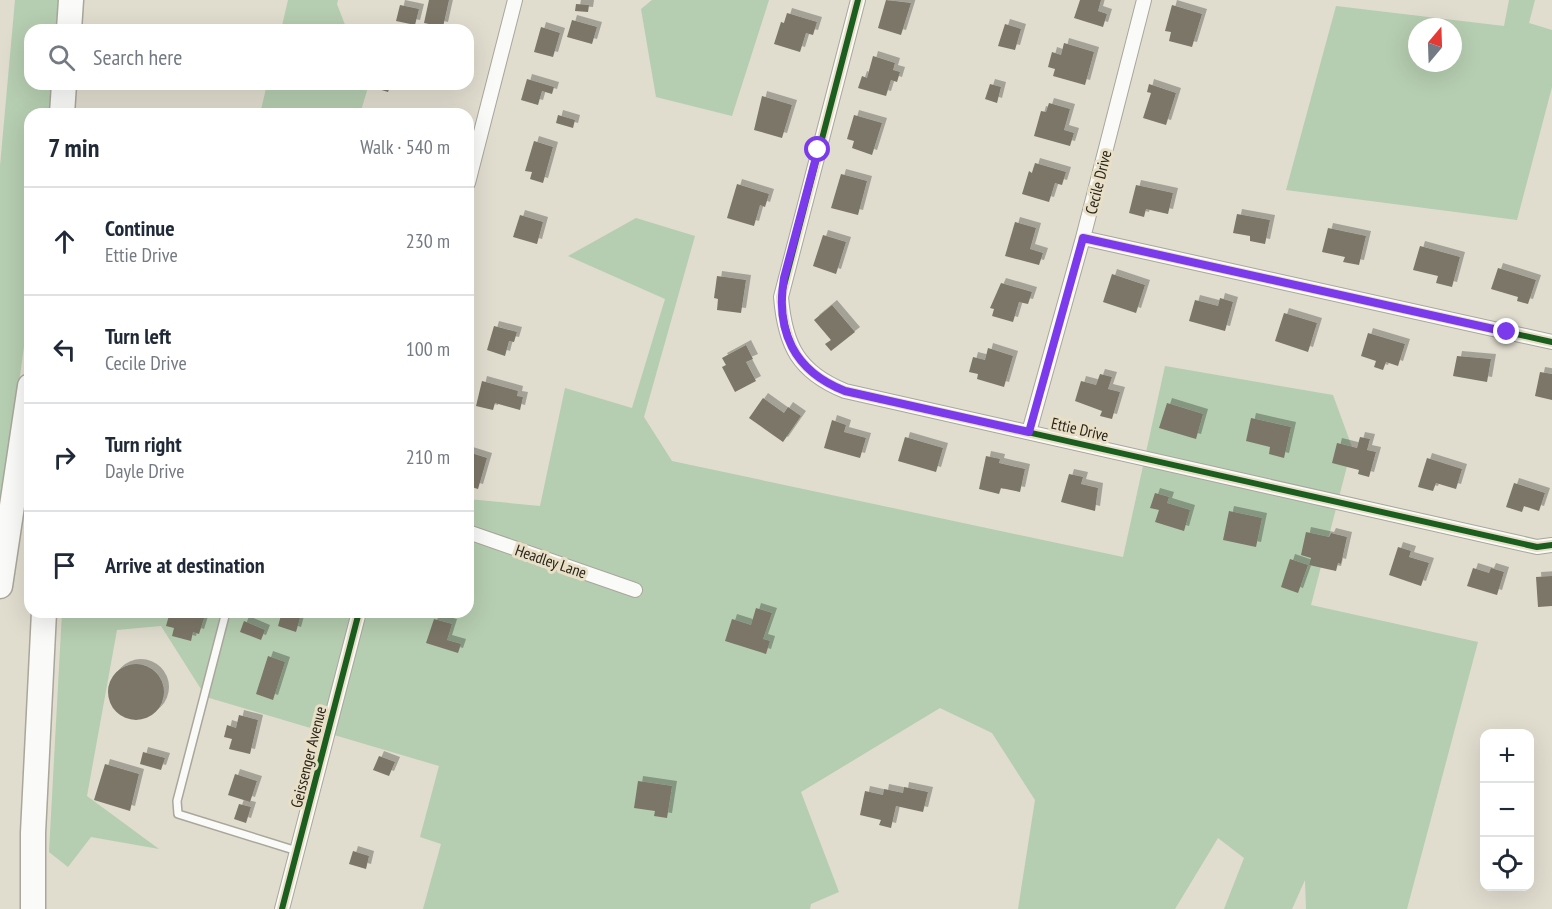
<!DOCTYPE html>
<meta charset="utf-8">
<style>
body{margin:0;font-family:"PT Sans Narrow",sans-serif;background:#f2f2f3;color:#1f2937}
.controls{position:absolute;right:18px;bottom:18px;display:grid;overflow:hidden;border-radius:12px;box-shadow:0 6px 24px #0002}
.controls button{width:54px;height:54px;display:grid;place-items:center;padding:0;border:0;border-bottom:2px solid #e0e1e3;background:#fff;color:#1f2937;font:30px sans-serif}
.compass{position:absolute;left:1408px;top:18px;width:54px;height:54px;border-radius:50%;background:#fff;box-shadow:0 6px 24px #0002;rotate:19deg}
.stop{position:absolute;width:18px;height:18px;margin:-14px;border:4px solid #7c3aed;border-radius:50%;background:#fff}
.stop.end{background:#7c3aed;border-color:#fff;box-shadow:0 2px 6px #0008}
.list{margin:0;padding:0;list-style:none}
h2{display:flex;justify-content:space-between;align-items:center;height:78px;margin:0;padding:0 24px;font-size:26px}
h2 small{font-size:20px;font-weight:400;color:#747a83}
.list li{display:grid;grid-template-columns:39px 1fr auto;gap:18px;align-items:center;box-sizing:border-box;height:108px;padding:0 24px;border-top:2px solid #e0e1e3}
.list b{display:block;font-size:22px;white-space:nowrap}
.list p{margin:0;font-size:20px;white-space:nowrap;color:#747a83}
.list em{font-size:20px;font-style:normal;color:#747a83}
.icon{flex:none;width:33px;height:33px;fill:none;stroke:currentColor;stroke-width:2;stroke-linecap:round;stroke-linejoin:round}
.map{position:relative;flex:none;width:1552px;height:909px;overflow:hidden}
.search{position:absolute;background:#fff;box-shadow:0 6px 24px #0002;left:24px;top:24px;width:450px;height:66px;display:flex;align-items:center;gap:15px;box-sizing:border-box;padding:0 21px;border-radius:18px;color:#747a83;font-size:22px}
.panel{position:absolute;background:#fff;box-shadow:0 6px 24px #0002;left:24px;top:108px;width:450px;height:510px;border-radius:18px}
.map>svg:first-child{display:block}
.green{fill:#b5cdb0;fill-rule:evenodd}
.building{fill:#7b7667;filter:url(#shadow)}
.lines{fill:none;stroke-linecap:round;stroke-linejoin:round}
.service-casing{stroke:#a9a69b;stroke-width:10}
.minor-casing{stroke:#a9a69b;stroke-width:16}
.motorway-casing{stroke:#a9a69b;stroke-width:27}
.service{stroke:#fafaf8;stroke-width:7}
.minor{stroke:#fafaf8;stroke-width:14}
.motorway{stroke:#fafaf8;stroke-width:24}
.cycleway-casing{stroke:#e8dfc6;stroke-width:10}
.cycleway{stroke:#1b5e20;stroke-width:6}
.route{stroke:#7c3aed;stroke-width:8}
.labels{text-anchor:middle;stroke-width:6;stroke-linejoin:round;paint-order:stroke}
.street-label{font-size:16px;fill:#29251c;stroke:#e8dfc6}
</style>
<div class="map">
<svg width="1552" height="909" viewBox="0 0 1552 909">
<defs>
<filter id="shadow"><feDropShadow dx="5" dy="-5" stdDeviation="0" flood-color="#0004"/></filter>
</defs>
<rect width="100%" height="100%" fill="#e0dcce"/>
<!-- green -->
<path class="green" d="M15 0H60L58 30H30V84H53L51 114H30V303L0 521V166Z
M288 0H338L337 4 347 30H281Z
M652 0H769L732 116 656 97 641 9Z
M1509 0H1535L1529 23 1552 30V87L1517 220 1286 190 1336 6 1504 26ZM1417 27H1453V63H1417Z
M267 84H369L360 114H260Z
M636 218 695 236 644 417 672 461 1123 557 1165 366 1333 395 1352 447 1311 605 1478 642 1407 909H1306L1305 880 1292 909H1224L1244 858 1218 838 1175 909H1018L1035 800 992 733 940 708 801 792 839 892 811 904 810 909H423L441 844 420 837 439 766 206 697 161 626 117 630 87 796 159 849 91 837 68 867 49 852 62 612H468V499L540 506 565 388 632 408 665 299 568 256Z"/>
<!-- building -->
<path class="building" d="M429 0H449L443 27 424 23Z
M886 0 911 3 901 35 878 28Z
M1080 0H1101L1098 11 1107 14 1103 27 1074 18Z
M576 4 589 5 588 12 575 11Z
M400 5 419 9 415 25 396 21Z
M1172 5 1202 14 1192 47 1169 41 1171 32 1165 31Z
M787 13 817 22 813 35 806 33 800 52 774 44 781 22 784 23Z
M572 20 597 27 592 44 567 37Z
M1005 24 1021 29 1015 50 998 46Z
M541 27 560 33 553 57 534 52Z
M1064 43 1094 52 1085 85 1053 76 1055 69 1048 67 1052 52 1061 55Z
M873 56 895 63 893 70 900 72 897 82 891 80 886 96 858 88 862 76 867 78Z
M527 79 554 87 552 94 542 91 538 105 521 100Z
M373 84H391L388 92 372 87Z
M990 84 1001 87 997 103 985 99Z
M1149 84 1176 93 1166 125 1143 118 1151 93 1147 92Z
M762 96 792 105 782 138 754 130Z
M1049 103 1070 109 1064 130 1074 133 1070 146 1034 136 1041 111 1046 112Z
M558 115 575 120 573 128 556 123Z
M854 115 882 123 872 155 852 148 854 141 847 139Z
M534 141 553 147 543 183 530 179 532 172 525 171Z
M1035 163 1066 172 1062 185 1055 183 1049 202 1022 194 1029 171 1032 173Z
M841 174 867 181 858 215 831 208Z
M737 184 769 194 765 207 760 205 754 226 727 218Z
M1136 185 1173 193 1168 214 1146 209 1144 217 1129 213Z
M1237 214 1270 220 1265 244 1250 241V236L1233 233Z
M520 215 543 222 537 244 513 237Z
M1015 222 1036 228 1030 249 1043 253 1039 265 1005 256Z
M1328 228 1366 236 1359 265 1343 262 1345 257 1322 252Z
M823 235 846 242 836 274 813 266Z
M1420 246 1460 257 1452 287 1436 283 1438 276 1413 270Z
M1498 268 1536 280 1528 304 1517 301 1518 297 1491 289Z
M1112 274 1145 285 1136 313 1103 302Z
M717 276 746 280 741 313 717 310 718 299 714 298Z
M1001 283 1032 292 1028 304 1019 302 1013 322 992 316 994 309 990 308Z
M1220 298 1233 302 1225 331 1189 321 1195 300 1218 306Z
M832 305 855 332 831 351 825 344 831 340 814 320Z
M1284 313 1317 323 1308 352 1275 341Z
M494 326 517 332 514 342 509 341 505 356 487 350Z
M1368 333 1405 344 1398 366 1386 362 1383 370 1374 367 1376 361 1361 356Z
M746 345 753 359 746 362 756 381 735 392 722 367 726 365 722 358Z
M988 348 1013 356 1004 387 977 379 978 374 969 372 973 357 985 360Z
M1457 356 1491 359 1487 382 1453 376Z
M1540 372 1552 374V400L1535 396Z
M1100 374 1112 377 1108 389 1120 392 1112 419 1100 416 1102 411 1075 401 1081 381 1096 385Z
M482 381 518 391 517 396 523 397 520 410 495 403 493 410 476 406Z
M763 398 784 413 788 407 801 416 783 442 749 418Z
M1167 403 1203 414 1196 439 1159 428Z
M1251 418 1291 427 1284 458 1269 454 1270 447 1246 441Z
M832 420 846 425 844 432 866 438 860 458 824 448Z
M905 437 943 448 936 472 898 461Z
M1360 437 1370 439 1367 450 1376 452 1369 477 1358 474 1359 470 1332 463 1337 443 1357 448Z
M468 452 487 458 478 489 468 486Z
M986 456 1000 459 999 463 1025 469 1020 492 1001 488 999 494 979 489Z
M1427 458 1462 469 1456 489 1436 483 1433 491 1418 487Z
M1069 474 1083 477 1081 484 1098 488 1095 511 1061 502Z
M1514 483 1545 493 1539 511 1524 506 1522 512 1506 507Z
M1155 493 1169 497 1167 503 1190 510 1184 531 1155 522 1159 510 1150 508Z
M1229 511 1262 518 1256 547 1223 540Z
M1306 532 1329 537 1331 533 1347 537 1341 564 1338 563 1336 571 1309 565 1311 558 1301 555Z
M1398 547 1411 551 1409 557 1429 563 1421 586 1389 575Z
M1290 559 1308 565 1298 593 1281 587Z
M1473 568 1489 573 1491 568 1504 572 1497 595 1467 586Z
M1552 576V606L1538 607 1536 577Z
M756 608 772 613 763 639 770 641 766 654 725 641 732 619 751 625Z
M170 612H206L199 634 193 632 191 641 172 636 174 628 166 626Z
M282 612 301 614 296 632 278 626Z
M434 619 452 624 447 640 461 644 458 653 426 643Z
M244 621 265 630 261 640 240 632Z
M268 656 285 662 273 700 256 694Z
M108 692a28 28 0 1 1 56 0a28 28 0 1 1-56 0Z
M239 715 258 720 250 754 229 749 232 739 224 737 227 725 236 728Z
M143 752 165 758 161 770 140 764Z
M379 756 395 762 389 776 373 770Z
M105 764 139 774 130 811 94 800Z
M235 774 257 781 250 802 228 795Z
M638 781 672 786 667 818 654 816 655 811 634 808Z
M904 787 928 792 923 812 896 806 891 828 879 825 881 820 860 815 865 791 883 795 884 789 903 793Z
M239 804 251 807 246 823 234 819Z
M353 851 369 856 366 869 349 864Z"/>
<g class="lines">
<defs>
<path id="service" d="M226 612 177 801 178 814 297 851"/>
<path id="minor" d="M858 0 781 297C785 345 798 372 845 391L1537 547 1552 545
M468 183 515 0
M1083 238 1552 342
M1029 432 1083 238 1144 0
M468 532 635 590
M282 909 359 612"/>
<path id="motorway" d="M69 30 71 0
M62 114 64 84
M0 586 30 386
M33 909V833L44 612"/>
</defs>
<!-- service casing -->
<use href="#service" class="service-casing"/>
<!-- minor casing -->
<use href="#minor" class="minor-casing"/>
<!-- motorway casing -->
<use href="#motorway" class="motorway-casing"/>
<!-- service -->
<use href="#service" class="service"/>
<!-- minor -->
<use href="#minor" class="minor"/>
<!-- motorway -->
<use href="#motorway" class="motorway"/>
<defs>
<path id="cycleway" d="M858 0 781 297C785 345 798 372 845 391L1537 547 1552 545
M1083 238 1552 342
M282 909 359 612"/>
</defs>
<!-- cycleway casing -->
<use href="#cycleway" class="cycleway-casing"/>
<!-- cycleway -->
<use href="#cycleway" class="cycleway"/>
</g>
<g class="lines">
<!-- route -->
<path class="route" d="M818 150 784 278C775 331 794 371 845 391L1029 432 1083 238 1507 332"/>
</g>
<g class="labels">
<!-- street labels -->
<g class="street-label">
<text transform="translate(1098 182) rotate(-76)" y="6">Cecile Drive</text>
<text transform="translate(1080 429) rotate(13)" y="6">Ettie Drive</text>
<text transform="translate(551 561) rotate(19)" y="6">Headley Lane</text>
<text transform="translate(308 757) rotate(-76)" y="6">Geissenger Avenue</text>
</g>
</g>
</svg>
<div class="controls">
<button>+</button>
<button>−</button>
<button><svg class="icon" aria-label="locate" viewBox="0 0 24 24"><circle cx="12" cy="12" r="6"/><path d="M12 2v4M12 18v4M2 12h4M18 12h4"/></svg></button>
</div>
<svg class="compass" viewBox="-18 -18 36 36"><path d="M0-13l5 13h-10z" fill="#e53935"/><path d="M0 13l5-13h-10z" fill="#747a83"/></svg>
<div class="stop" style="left:818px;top:150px"></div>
<div class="stop end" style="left:1507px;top:332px"></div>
<div class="search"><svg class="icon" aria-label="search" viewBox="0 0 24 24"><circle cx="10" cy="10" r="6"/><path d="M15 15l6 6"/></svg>Search here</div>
<section class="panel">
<h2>7 min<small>Walk · 540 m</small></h2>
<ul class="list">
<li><svg class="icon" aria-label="ahead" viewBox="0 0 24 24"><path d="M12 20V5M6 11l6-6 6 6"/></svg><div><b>Continue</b><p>Ettie Drive</p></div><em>230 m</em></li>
<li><svg class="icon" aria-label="left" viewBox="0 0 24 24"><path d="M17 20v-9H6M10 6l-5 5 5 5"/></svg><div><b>Turn left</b><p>Cecile Drive</p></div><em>100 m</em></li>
<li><svg class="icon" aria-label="right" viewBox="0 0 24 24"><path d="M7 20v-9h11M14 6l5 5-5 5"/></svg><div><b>Turn right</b><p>Dayle Drive</p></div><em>210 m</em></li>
<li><svg class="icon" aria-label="arrive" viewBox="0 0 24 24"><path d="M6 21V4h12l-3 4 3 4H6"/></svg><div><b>Arrive at destination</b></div></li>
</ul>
</section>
</div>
